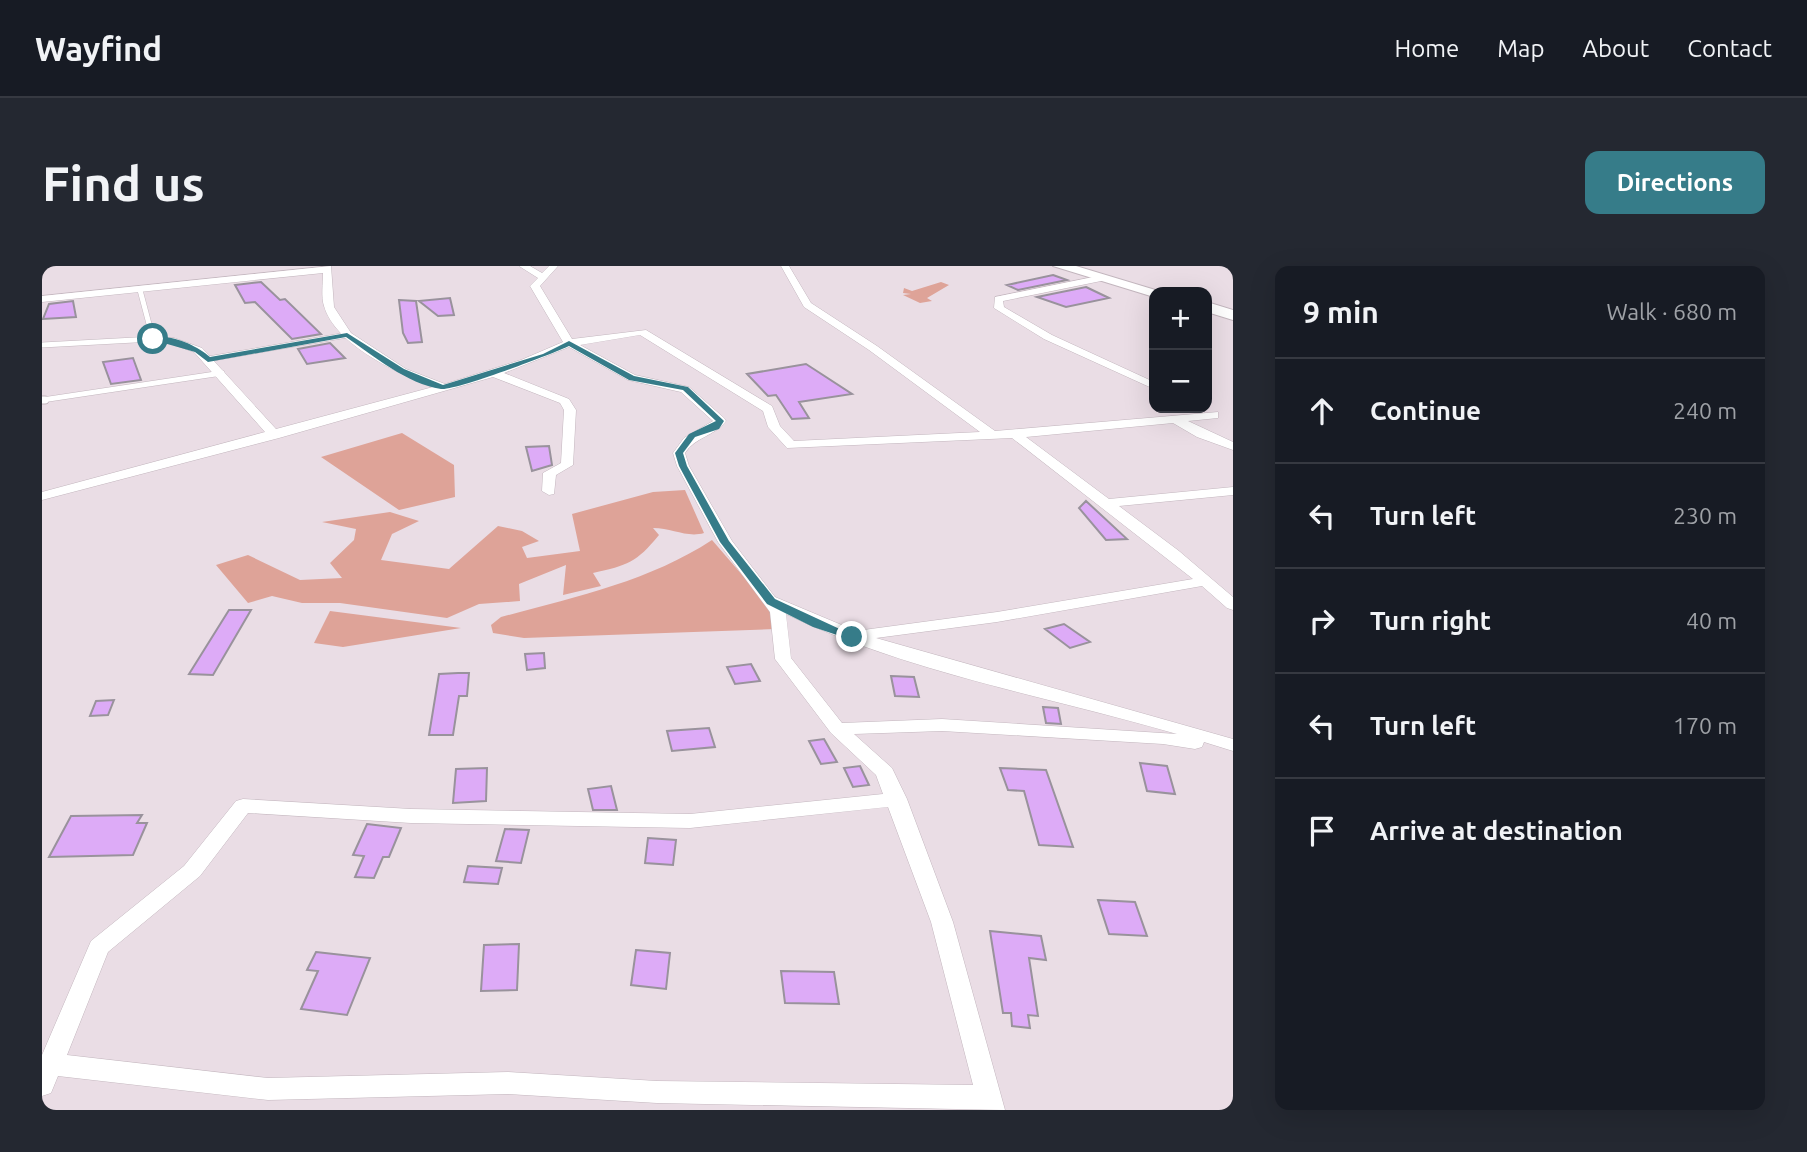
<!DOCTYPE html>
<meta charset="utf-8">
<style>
body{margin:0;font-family:Ubuntu,sans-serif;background:#242831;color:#f1f3f6}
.controls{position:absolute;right:21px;top:21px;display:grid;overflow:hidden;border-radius:14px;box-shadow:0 7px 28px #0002}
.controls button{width:63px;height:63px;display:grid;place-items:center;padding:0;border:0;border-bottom:2px solid #363941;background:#171b24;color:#f1f3f6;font:35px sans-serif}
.stop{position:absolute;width:21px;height:21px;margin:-16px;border:5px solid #367c89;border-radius:50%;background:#fff}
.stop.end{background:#367c89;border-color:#fff;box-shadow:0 2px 7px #0008}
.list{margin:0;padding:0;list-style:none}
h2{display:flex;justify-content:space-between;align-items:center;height:91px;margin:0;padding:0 28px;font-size:30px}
h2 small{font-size:23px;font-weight:400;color:#9ea1a6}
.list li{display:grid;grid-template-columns:46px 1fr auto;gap:21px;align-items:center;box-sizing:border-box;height:105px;padding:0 28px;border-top:2px solid #363941}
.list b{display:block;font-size:26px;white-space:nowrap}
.list em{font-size:23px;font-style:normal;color:#9ea1a6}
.icon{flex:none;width:38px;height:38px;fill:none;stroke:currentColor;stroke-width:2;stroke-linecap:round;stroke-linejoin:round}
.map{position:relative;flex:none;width:1191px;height:844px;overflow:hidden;border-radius:14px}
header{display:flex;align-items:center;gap:42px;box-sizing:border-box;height:98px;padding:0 35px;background:#171b24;border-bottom:2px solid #363941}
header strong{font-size:33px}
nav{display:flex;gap:38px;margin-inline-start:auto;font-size:24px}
.intro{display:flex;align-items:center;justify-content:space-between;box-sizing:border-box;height:168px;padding:0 42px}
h1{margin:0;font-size:49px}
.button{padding:18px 32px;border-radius:14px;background:#367c89;color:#fff;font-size:24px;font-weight:700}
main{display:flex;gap:42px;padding:0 42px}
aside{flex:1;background:#171b24;border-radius:14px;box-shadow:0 7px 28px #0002}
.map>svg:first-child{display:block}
.green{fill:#dea398}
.building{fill:#ddabf7;stroke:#99929c;stroke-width:2}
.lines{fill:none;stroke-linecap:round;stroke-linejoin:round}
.lane-far1-casing{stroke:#c3b6be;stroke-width:6}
.lane-casing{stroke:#c3b6be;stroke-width:9}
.street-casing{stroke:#c3b6be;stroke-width:1}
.primary-casing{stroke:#c3b6be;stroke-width:2}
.lane-far1{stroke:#fff;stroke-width:5}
.lane{stroke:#fff;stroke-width:7}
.street{fill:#fff;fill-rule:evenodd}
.primary{fill:#fff;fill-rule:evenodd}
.route{fill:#367c89}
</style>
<header>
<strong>Wayfind</strong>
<nav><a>Home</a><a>Map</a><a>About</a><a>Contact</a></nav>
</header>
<div class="intro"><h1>Find us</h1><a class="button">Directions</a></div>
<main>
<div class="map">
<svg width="1191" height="844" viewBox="0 0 1191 844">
<rect width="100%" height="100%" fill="#eadde5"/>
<!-- green -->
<path class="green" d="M899 16 907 19 885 32 890 35 878 37 861 29 869 28 861 27 862 22 870 25Z
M360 167 412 199 413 231 357 244 279 191Z
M643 224 662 267C645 272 630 262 611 262L617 269C594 297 586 299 551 307L559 320 521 329 524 299 477 318 478 335 437 338 405 352 298 337H260L230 330 206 337 174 299 206 289 258 314 300 312 288 297 312 274 314 263 280 256 348 246 377 255 350 268 339 294 407 303 456 260 480 265 497 275 480 281 485 292 538 285 530 248 611 226Z
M670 274 726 339 733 363 482 372 451 367 449 359 459 351C530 332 608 315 670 274Z
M288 345 419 362 301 381 272 377Z"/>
<!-- building -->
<path class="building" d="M1011 9 1025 14 976 24 965 19Z
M219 16 238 34 243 33 279 68 250 73 213 36 203 37 193 19Z
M1044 21 1067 32 1024 41 995 31Z
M408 32 412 49 396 50 377 35Z
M357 34 374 35 380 76 366 77 361 67Z
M31 35 34 51 1 53 7 38Z
M288 77 303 92 265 98 256 83Z
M91 92 99 114 69 118 61 96Z
M764 98 810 128 757 136 767 152 750 153 734 129 726 130 705 108Z
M507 180 510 199 490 205 484 181Z
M1044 235 1085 273 1064 274 1037 242Z
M187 344H209L171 409 147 408Z
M1022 358 1048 376 1028 382 1003 363Z
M502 387 503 402 485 404 483 388Z
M709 398 718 415 693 418 685 401Z
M416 407H427L425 430H417L411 469H387L397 408Z
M849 410 872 411 877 431 853 430Z
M72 434 66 449 48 450 54 435Z
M1001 441 1016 442 1019 458 1004 457Z
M667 462 673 481 630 485 625 465Z
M782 473 795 496 779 498 767 475Z
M1098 497 1125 500 1133 528 1105 525Z
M818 500 827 519 811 521 802 502Z
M445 502 444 535 411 537 414 503Z
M958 502 1004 504 1031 581 997 579 982 525 966 524Z
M569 520 575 544H551L546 523Z
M100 549 95 557H105L91 589 7 591 29 550Z
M325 558 359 562 347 591H341L332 612 313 611 322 590 311 589Z
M463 563 487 564 479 597 454 595Z
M606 572 634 574 631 599 603 597Z
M426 600 460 602 456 618 422 616Z
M1056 634 1093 636 1105 670 1067 668Z
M948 665 999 670 1004 694 987 692 996 750 986 749 988 762 970 760 969 747H961Z
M477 678 475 724 439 725 442 679Z
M594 684 628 687 624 723 589 719Z
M274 686 328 692 305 749 259 743 276 705 265 704Z
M739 705 792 706 797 738 743 737Z"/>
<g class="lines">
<defs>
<path id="lane-far1" d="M0 79 111 73 98 24
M166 93 305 69
M0 134 180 107"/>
<path id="lane" d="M0 134H3"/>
<path id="street" d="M289 0 292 41 309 67 364 103 403 118 479 94 521 76 488 20 496 12 477 0H488L500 7 507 0H516L498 20 530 73 604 64 730 140 738 160 752 175 938 166 827 84 762 41 739 0H747L769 37 835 80 953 165 1176 146V152L1146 155 1191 176V184L1155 171 1131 157 984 171 1067 233 1191 221V229L1077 240 1137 285 1191 331V344L1185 342 1160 320 955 356 834 372 1191 473V485L1162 476 1160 481 1153 483 1121 478 900 465 812 468 850 502 865 533 911 656 963 844 615 837 466 828 226 834 16 810 9 827 0 830V789L49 675 142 600 194 535 201 533 369 543 648 548 841 528 834 509 789 467 733 393 728 346 676 276 635 200 631 187 642 172 671 155 639 126 586 114 527 81 462 107 527 133 534 144 531 199 514 209 512 228 507 229 500 225 501 207 519 197 522 144 518 137 451 111 237 172 0 234V226L223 166 152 86 130 78 107 75V71L132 72 160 82 234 163 391 121C357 108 293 79 282 40 279 31 281 17 281 7L0 36V30ZM598 69 721 145 726 161 745 182 970 172 1151 313 955 346 814 365 733 331 690 275 647 200 643 187C653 171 673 170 684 155L682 152 647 121 593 109 538 79ZM744 348C867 407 1005 430 1135 468L900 453 800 457 749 392ZM846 541 889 656 931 819 615 815 466 806 226 812 25 789 66 686 158 610 206 547 369 557 648 562Z
M1061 9 1064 10V14L961 35 962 41 1010 69 1112 116V123L1002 73 952 42 953 31Z"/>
<path id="primary" d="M1011 0H1034L1120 26H1112V31Z
M1165 36 1191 44V54L1165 46Z"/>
</defs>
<!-- lane-far1 casing -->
<use href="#lane-far1" class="lane-far1-casing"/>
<!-- lane casing -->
<use href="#lane" class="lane-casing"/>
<!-- street casing -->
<use href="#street" class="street-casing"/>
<!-- primary casing -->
<use href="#primary" class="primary-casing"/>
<!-- lane-far1 -->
<use href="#lane-far1" class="lane-far1"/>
<!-- lane -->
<use href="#lane" class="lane"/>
<!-- street -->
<use href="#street" class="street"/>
<!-- primary -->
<use href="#primary" class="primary"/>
</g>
<!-- route -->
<path class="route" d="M305 67 362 103 401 119 501 88 527 75 592 110 646 121 682 155 677 163 653 171 641 187 645 200 687 275 733 333 815 371 810 374 771 361 725 338 678 276 637 200 633 187 647 168 674 155 641 124 587 114 527 80C510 88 413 125 399 123 365 118 332 90 304 71L166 96 153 86 108 73C126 66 154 79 168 91Z"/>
</svg>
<div class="controls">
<button>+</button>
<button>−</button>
</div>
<div class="stop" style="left:111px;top:73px"></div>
<div class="stop end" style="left:810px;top:371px"></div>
</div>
<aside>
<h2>9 min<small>Walk · 680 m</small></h2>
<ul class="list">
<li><svg class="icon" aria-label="ahead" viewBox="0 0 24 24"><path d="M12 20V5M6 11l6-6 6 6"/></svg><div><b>Continue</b></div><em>240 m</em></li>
<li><svg class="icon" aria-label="left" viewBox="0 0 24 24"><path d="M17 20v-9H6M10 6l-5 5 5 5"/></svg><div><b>Turn left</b></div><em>230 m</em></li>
<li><svg class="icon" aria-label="right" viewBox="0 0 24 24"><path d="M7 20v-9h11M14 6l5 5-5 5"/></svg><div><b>Turn right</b></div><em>40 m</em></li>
<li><svg class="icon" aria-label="left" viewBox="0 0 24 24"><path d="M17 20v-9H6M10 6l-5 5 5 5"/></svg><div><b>Turn left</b></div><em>170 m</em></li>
<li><svg class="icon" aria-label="arrive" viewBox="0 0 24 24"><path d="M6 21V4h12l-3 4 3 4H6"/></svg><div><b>Arrive at destination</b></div></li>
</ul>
</aside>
</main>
